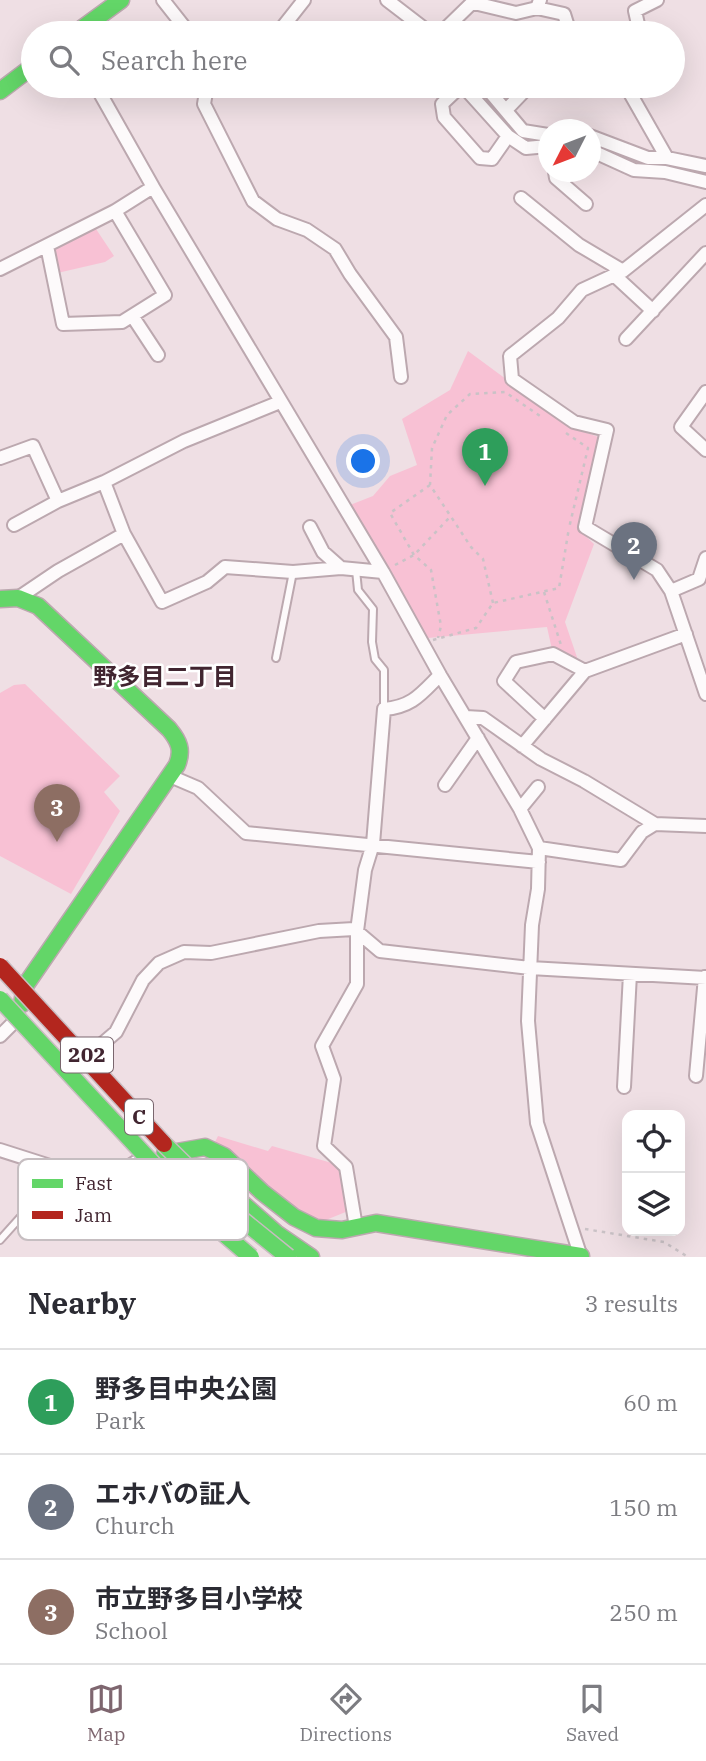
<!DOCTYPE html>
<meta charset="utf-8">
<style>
body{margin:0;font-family:"IBM Plex Serif","Noto Sans JP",serif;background:#f7f7f7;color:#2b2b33}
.controls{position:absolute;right:21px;bottom:21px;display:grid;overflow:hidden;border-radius:14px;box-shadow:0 7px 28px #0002}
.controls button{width:63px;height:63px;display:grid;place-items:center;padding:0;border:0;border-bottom:2px solid #e1e1e2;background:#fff;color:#2b2b33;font:35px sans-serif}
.compass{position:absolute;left:538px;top:119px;width:63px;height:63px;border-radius:50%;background:#fff;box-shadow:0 7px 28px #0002;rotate:228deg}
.you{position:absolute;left:364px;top:462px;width:24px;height:24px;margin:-18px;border:5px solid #fff;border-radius:50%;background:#1a73e8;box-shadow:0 0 0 10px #1a73e833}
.badge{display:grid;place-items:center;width:46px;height:46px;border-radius:50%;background:#7e666f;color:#fff;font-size:23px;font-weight:700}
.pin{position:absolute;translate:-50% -58px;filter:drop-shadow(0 2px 4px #0008)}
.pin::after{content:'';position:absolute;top:37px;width:24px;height:21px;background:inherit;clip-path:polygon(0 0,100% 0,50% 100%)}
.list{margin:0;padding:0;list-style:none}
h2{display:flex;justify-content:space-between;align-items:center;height:91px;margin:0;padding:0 28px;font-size:30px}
h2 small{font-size:23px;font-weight:400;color:#7c7c81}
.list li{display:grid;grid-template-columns:46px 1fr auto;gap:21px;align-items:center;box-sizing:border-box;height:105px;padding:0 28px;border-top:2px solid #e1e1e2}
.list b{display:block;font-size:26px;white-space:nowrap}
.list p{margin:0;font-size:23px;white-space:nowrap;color:#7c7c81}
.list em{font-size:23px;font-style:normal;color:#7c7c81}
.icon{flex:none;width:38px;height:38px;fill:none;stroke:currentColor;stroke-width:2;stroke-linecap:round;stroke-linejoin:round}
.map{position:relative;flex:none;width:706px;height:1257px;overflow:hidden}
.search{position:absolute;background:#fff;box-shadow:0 7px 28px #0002;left:21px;right:21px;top:21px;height:77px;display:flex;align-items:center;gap:18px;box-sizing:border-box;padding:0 24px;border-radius:38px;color:#7c7c81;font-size:26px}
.sheet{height:406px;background:#fff}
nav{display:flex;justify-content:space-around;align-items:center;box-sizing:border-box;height:98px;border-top:2px solid #e1e1e2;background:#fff;font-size:19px;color:#7c7c81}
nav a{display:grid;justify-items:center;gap:4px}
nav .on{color:#7e666f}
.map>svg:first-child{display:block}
.green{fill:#f8c1d4}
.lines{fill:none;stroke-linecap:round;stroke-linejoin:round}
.stream{stroke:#6ec0ed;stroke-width:3.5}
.lane-casing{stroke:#bca8af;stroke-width:10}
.street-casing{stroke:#bca8af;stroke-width:16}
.fast-casing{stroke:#bca8af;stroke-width:19}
.path{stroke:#cac2c6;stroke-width:2.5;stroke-dasharray:3.5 5;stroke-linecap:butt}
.lane{stroke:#fdfafb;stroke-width:6}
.street{stroke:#fdfafb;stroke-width:12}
.fast{stroke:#63d668;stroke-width:16}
.fast-bridge-casing{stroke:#c8bcc0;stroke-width:19;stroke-linecap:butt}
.jam-bridge-casing{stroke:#c8bcc0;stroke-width:19;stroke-linecap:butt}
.fast-bridge{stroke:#63d668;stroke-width:16}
.jam-bridge{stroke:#b3261e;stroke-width:16}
.labels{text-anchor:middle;stroke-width:5;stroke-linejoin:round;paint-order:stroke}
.shield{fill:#fff;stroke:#7a666e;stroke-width:2}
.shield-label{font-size:21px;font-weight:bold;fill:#412530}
.neighbourhood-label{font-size:24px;font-weight:bold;fill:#412530;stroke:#fff}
.key{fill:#fff;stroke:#c6bec1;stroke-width:2}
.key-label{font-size:19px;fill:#412530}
</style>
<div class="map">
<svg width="706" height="1257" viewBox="0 0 706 1257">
<rect width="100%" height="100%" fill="#efdfe4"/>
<!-- green -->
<path class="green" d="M92 223 114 256 105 262 53 274 47 246Z
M468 351 571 427 601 438 578 529 594 544 565 622 581 669 553 654 547 627 428 638 350 505 373 496 390 476 417 465 402 419 450 390Z
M25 684 120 776 104 792 120 811 71 894 0 856V693L14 685Z
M218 1136 268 1151 272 1146 346 1167 353 1209 321 1222 282 1199 215 1142Z"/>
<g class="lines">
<!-- stream -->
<path class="stream" d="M476 86 484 94
M663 166 680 167"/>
<defs>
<path id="lane" d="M356 570 358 590 373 609 372 642 375 659 384 670V709
M276 658 293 572
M0 1240 62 1171"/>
<path id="street" d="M163 0 189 33
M387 0 430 33
M474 3 516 13 537 8 540 0
M537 8 564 14 570 33
M278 33 304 0
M441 33 475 0
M640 33 635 11 657 0
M207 86 204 104 253 201 277 219 307 230 335 249 350 274 396 337 401 377
M461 86 442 104 444 117 480 158 492 159 508 136
M463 86 508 136 526 148 548 146
M485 86 523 131 548 135
M626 86 667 158 706 166
M102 93 121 86
M506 110 529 86
M590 136 648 158H667
M590 150 634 170 665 172 706 182
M555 172 556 178 586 204
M153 187 383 572 440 675 520 809 539 848 538 889 532 925 528 1021 537 1123 581 1257
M521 198 579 245 623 271
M706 205 623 271 582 290 558 318 510 356 512 379 574 422 607 430 585 527 657 570 671 591 706 694
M47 246 63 324 122 322 165 295 115 211
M0 269 115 211 153 187 96 86
M614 275 653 311
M133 317 158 355
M626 339 706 253
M706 392 681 427 706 450
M0 458 33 446 58 501
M14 525 58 501 104 482
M310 527 323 552 341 568
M124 534 162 602 207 582 225 567 293 572 341 568 383 572
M671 591 699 579 706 558
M18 598 58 571 124 534 104 482 184 441 280 402
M466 717 483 718 541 759 584 781 655 824 706 826
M545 719 504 681 516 662 553 654 585 671
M522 746 585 671 686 634
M170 776 198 788 246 833 539 862
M445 785 478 738
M520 809 538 787
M539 848 621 860 642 832 655 824
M0 1036 19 1017
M88 1056 116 1032 143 980 159 963 184 952 211 953 319 931 354 929 380 951 530 968 706 978
M696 1076 705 977
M624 1087 630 974
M0 1150 94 1180 125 1169 145 1156
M356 1227 346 1167 324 1146 334 1079 322 1046 357 984V931L365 870 373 844 384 709C412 707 421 694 440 675"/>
<path id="fast" d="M76 33 121 0
M0 91 33 66
M0 599 18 598 38 606 169 729C179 741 183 750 177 765L25 986 22 1004
M165 1154 205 1147 224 1156 262 1192 294 1217 316 1228 342 1230 376 1223 581 1256
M196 1180 219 1183 276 1233 311 1257"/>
</defs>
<!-- lane casing -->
<use href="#lane" class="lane-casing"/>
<!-- street casing -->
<use href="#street" class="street-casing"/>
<!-- fast casing -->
<use href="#fast" class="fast-casing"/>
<!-- path -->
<path class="path" d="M566 433 588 448 569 528
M430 485 390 513 414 555 431 570 441 626 438 638
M395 565 414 555 450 517
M544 592 561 645
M493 603 483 559 471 547 430 485 432 448 447 415 470 394 505 392 540 416
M433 640 476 628 493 603 559 588 569 528
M585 1229 664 1242 688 1257"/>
<!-- lane -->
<use href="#lane" class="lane"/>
<!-- street -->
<use href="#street" class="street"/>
<!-- fast -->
<use href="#fast" class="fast"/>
<defs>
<path id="fast-bridge" d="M0 999 194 1208 251 1257
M164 1144 235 1214 288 1257"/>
<path id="jam-bridge" d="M0 966 164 1144"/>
</defs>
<!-- fast-bridge casing -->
<use href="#fast-bridge" class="fast-bridge-casing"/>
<!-- jam-bridge casing -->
<use href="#jam-bridge" class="jam-bridge-casing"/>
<!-- fast-bridge -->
<use href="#fast-bridge" class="fast-bridge"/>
<!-- jam-bridge -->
<use href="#jam-bridge" class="jam-bridge"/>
</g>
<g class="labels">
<!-- shield labels -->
<g class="shield">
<rect x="61" y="1037.5" width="52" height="35" rx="5"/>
<rect x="125" y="1099.5" width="28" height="35" rx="5"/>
</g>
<g class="shield-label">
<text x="87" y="1062">202</text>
<text x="139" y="1124">C</text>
</g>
<!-- neighbourhood labels -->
<g class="neighbourhood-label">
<text x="165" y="685">野多目二丁目</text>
</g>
</g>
<!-- legend -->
<rect x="18" y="1159" width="230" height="81" rx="10" class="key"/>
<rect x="32" y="1179" width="31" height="9" fill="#63d668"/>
<rect x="32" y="1211" width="31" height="8" fill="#b3261e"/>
<g class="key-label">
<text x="75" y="1190">Fast</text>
<text x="75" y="1222">Jam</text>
</g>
</svg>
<div class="controls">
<button><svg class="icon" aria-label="locate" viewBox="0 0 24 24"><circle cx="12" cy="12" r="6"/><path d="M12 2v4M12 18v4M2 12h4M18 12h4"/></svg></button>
<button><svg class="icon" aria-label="layers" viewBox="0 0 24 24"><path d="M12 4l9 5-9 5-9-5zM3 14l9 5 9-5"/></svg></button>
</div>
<svg class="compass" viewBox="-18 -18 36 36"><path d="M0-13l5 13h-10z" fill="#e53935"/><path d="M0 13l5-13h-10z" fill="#7c7c81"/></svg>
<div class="you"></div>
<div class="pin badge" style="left:485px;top:486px;background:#2e9e5b">1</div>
<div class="pin badge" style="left:634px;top:580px;background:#6b7280">2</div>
<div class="pin badge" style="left:57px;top:842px;background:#8d6e63">3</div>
<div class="search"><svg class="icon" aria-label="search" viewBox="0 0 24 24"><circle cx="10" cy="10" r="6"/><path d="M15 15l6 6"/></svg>Search here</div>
</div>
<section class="sheet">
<h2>Nearby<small>3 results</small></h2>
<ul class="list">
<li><span class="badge" style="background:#2e9e5b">1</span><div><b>野多目中央公園</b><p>Park</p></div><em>60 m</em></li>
<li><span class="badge" style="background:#6b7280">2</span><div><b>エホバの証人</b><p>Church</p></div><em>150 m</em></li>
<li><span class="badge" style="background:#8d6e63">3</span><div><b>市立野多目小学校</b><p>School</p></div><em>250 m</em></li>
</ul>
</section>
<nav>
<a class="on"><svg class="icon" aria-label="map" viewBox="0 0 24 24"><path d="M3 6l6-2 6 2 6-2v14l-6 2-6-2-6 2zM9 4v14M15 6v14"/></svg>Map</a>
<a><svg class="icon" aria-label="directions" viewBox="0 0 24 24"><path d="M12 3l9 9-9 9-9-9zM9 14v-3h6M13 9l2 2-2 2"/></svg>Directions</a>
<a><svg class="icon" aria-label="saved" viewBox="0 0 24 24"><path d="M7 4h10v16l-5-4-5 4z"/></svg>Saved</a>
</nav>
